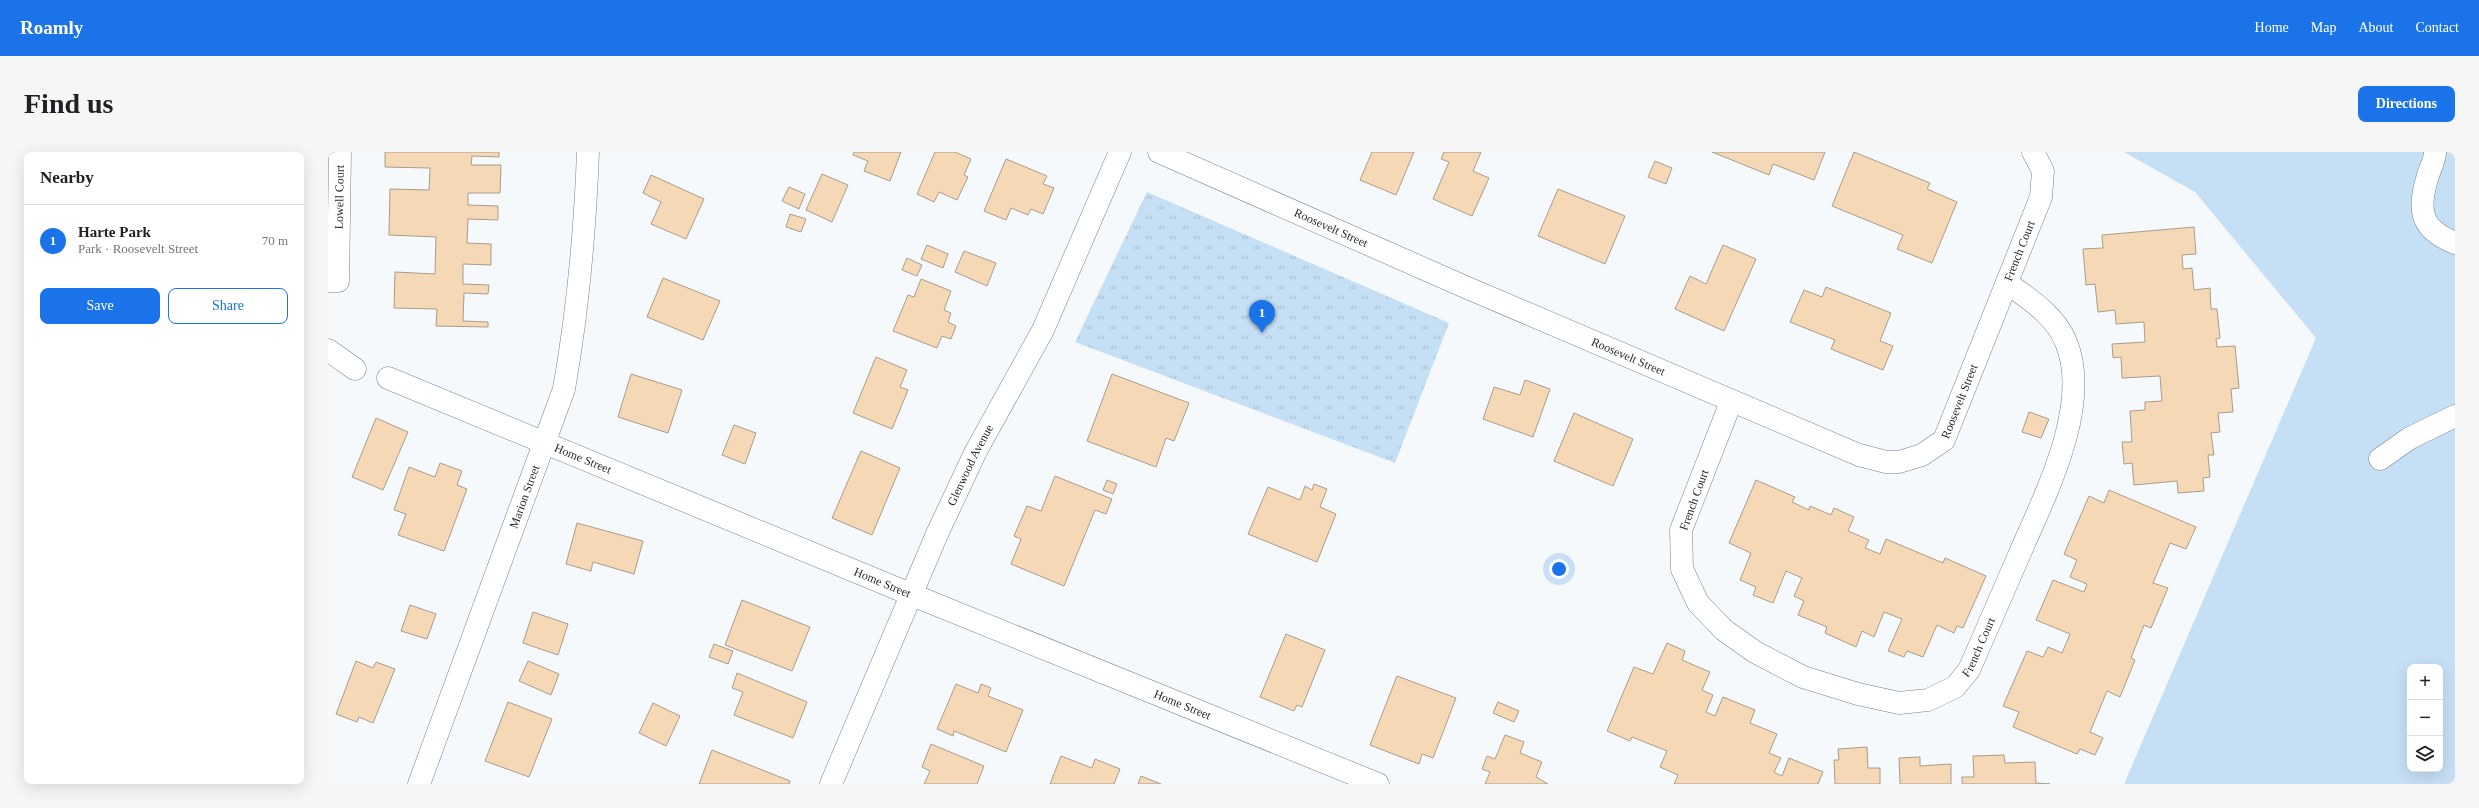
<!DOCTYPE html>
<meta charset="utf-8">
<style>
body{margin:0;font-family:"Times New Roman",serif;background:#f6f6f6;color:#202124}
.controls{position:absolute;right:12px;bottom:12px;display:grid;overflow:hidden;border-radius:8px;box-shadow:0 4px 16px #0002}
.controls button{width:36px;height:36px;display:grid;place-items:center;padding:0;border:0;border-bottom:1px solid #e0e0e0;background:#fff;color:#202124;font:20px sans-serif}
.you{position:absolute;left:1231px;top:417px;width:14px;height:14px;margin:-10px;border:3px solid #fff;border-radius:50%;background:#1a73e8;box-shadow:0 0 0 6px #1a73e833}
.badge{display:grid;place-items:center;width:26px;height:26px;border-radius:50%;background:#1a73e8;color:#fff;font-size:13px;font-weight:700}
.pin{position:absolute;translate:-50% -33px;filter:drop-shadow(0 1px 2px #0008)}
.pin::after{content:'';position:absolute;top:21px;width:14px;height:12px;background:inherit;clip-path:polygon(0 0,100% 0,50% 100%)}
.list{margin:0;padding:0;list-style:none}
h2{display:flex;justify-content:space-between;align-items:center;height:52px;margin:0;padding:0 16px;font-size:17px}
h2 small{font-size:13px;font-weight:400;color:#757577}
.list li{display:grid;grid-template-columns:26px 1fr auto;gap:12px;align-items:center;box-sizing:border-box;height:72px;padding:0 16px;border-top:1px solid #e0e0e0}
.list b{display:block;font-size:15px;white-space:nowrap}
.list p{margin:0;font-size:13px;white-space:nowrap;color:#757577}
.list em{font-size:13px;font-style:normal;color:#757577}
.actions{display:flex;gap:8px;padding:12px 16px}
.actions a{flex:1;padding:9px 0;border:1px solid #1a73e8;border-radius:8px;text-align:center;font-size:14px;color:#1a73e8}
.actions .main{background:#1a73e8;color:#fff}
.icon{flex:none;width:22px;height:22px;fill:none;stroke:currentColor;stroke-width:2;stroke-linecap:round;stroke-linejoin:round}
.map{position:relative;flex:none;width:2127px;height:632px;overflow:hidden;border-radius:8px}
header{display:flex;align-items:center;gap:24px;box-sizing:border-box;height:56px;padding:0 20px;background:#1a73e8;color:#fff}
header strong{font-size:19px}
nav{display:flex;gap:22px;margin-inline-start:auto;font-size:14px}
.intro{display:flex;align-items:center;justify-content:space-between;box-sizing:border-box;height:96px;padding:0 24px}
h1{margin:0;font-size:28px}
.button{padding:10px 18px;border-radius:8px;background:#1a73e8;color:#fff;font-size:14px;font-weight:700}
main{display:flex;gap:24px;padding:0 24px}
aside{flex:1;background:#fff;border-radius:8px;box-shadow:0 4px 16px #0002}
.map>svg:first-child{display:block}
.green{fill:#c5dff5;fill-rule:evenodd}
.park{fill:url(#park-tufts)}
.building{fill:#f5d9b7;stroke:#aa9c8a}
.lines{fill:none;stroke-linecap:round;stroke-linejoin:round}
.minor-casing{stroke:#738392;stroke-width:23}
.minor{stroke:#fff;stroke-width:22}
.labels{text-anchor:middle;stroke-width:3;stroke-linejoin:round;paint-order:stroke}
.street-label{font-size:12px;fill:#1e252b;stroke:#fff}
</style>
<header>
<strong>Roamly</strong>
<nav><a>Home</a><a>Map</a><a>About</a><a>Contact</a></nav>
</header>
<div class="intro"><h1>Find us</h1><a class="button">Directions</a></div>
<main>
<aside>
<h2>Nearby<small></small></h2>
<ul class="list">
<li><span class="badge">1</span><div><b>Harte Park</b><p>Park · Roosevelt Street</p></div><em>70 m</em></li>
</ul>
<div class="actions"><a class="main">Save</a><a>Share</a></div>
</aside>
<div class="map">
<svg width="2127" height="632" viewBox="0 0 2127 632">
<defs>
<pattern id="park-tufts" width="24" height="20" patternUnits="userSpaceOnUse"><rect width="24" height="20" fill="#c5dff5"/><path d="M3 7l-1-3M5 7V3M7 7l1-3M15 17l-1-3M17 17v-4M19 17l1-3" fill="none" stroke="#a9bfd2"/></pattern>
</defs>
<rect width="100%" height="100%" fill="#f5f9fc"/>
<!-- green -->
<path class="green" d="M1796 0H2127V632H1796L1988 186 1867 40ZM2082 515H2112V617H2082Z"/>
<!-- park -->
<path class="park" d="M819 40 1121 171 1067 311 747 190Z"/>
<!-- building -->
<path class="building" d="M57 0H171V5L144 4 143 13H173L172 41H140V53L170 54V68L140 67 139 91 163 92V113L135 112V132L161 133 160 142 136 141 135 169 160 170V175L108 174 109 157 66 156 67 120 107 122 108 85 61 83 62 37 101 38 102 16 57 15Z
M526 0H573L562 29 536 19 540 9 525 3Z
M607 0H627L643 7 636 23 640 25 629 48 611 40 606 50 589 42Z
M1044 0H1086L1068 43 1032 28Z
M1116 0H1153L1145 19 1161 26 1144 64 1105 47 1121 10 1113 7Z
M1384 0H1497L1486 28 1445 12 1441 23Z
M1526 0 1602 31 1599 37 1629 50 1604 111 1569 97 1575 83 1504 54Z
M678 7 719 24 715 32 726 36 715 62 703 57 700 63 683 56 678 68 656 59Z
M1327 9 1344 16 1338 32 1320 25Z
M494 22 520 33 504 70 478 58Z
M323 23 376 47 358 87 323 72 333 50 315 41Z
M461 35 477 42 471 57 454 49Z
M1230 37 1297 64 1277 112 1210 84Z
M462 62 478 67 473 80 458 75Z
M1866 75 1868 102 1854 103 1855 117 1864 116 1866 138 1882 136 1883 157H1889L1892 186 1888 187 1889 195 1907 194 1911 236 1903 237 1905 260 1890 261 1892 280 1883 281 1886 303H1880L1882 325 1875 326 1876 339 1850 341 1849 329 1806 333 1804 311 1796 312 1794 290H1804L1802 259 1817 258V250L1834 249 1832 224 1794 226 1793 205 1785 206 1784 192 1817 190 1816 170 1788 172 1787 158 1770 160 1767 132 1758 133 1755 97 1775 96 1774 83Z
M599 93 620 102 615 116 593 107Z
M1395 93 1428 107 1396 179 1347 157 1362 124 1378 132Z
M636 99 668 111 659 134 627 120Z
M579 106 594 113 589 124 574 118Z
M335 126 392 149 375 188 319 165Z
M593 127 623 139 616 158 623 161 620 170 628 174 623 187 614 184 609 196 565 179 580 143 586 145Z
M1498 135 1563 161 1552 189 1565 194 1555 218 1503 197 1507 188 1462 170 1476 138 1494 145Z
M548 205 579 218 572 235 580 238 564 277 525 261Z
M303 222 354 238 340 281 290 265Z
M784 222 861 251 846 289 838 286 828 315 759 289Z
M1197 228 1222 237 1205 285 1155 267 1166 235 1192 243Z
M1701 260 1721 267 1713 286 1694 280Z
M1246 261 1305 287 1285 334 1226 309Z
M48 266 80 280 55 338 24 325Z
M406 273 428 281 417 312 394 303Z
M533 299 572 316 544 383 504 366Z
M112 311 134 319 129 333 139 337 116 399 70 383 78 362 66 358 81 315 107 325Z
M727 324 784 347 778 362 767 358 736 434 683 412 693 387 686 384 699 354 713 359Z
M779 328 789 332 785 342 775 338Z
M1428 328 1467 345 1464 350 1481 358 1482 354 1503 363 1506 356 1526 365 1520 379 1541 388 1537 396 1552 402 1558 387 1615 411 1617 406 1658 424 1635 476 1629 474 1626 481 1609 473 1595 505 1579 499 1576 505 1560 499 1574 467 1556 460 1546 485 1534 479 1528 495 1497 481 1499 475 1470 463 1476 449 1466 444 1474 426 1458 419 1445 451 1425 443 1428 435 1412 428 1423 401 1401 391Z
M986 332 999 337 992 355 1008 362 989 410 920 382 940 335 972 348 977 334 984 338Z
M1781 338 1868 375 1858 397 1842 391 1825 431 1840 436 1823 476 1816 473 1803 506 1807 508 1792 545 1779 539 1762 580 1775 586 1767 603 1752 597 1749 602 1685 575 1691 560 1675 554 1699 499 1715 505 1720 495 1734 501 1742 482 1708 468 1725 428 1756 440 1759 432 1742 425 1749 408 1736 402 1761 344 1776 351Z
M249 371 315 389 306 422 265 410 263 419 238 412Z
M414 448 482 475 464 519 397 493Z
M82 453 108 462 99 487 73 479Z
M205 460 240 472 230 503 195 491Z
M958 482 997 498 974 555 969 553 966 559 932 545Z
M1339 491 1357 499 1354 508 1382 520 1374 538 1385 543 1378 560 1387 564 1395 545 1427 558 1422 571 1449 582 1441 601 1453 606 1446 620 1454 624 1461 606 1495 620 1490 632H1346L1350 623 1332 615 1339 599 1304 585 1302 589 1279 579 1306 515 1325 522Z
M386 492 405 499 400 512 381 505Z
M28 509 45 516 48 510 67 517 45 571 31 565 29 570 8 562Z
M200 509 231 522 223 543 191 529Z
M409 521 479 550 465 586 406 563 415 540 404 536Z
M1069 524 1128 546 1105 606 1094 602 1091 612 1042 593Z
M628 532 650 541 653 532 663 536 660 544 695 558 678 600 626 579 625 584 609 577Z
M180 550 224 567 201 625 157 609Z
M1170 550 1191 559 1186 570 1165 561Z
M325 551 352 564 338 594 311 581Z
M1177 583 1196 590 1192 601 1214 610 1208 625 1220 632H1157L1162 620 1154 617 1159 604 1167 607Z
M603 592 656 614 649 632H596L602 619 594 615Z
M1539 595 1540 616H1552V632H1507L1506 608H1511L1510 597Z
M384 598 462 629 461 632H371Z
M1676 603 1677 611 1707 610 1708 631 1722 632H1634V625H1646L1645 604Z
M733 604 764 616 767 607 792 617 786 632H722Z
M1592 605V614L1623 612V632H1572L1571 606Z
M813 624 833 632H810Z"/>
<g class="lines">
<defs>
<g id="minor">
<path id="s1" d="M831 0 1135 134 1531 303 1558 310H1571L1594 303 1616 288 1713 45 1715 19 1705 0"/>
<path d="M2107 0C2107 9 2101 18 2099 27 2089 60 2094 78 2127 91"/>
<path id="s2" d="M0 129H10L12 0"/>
<path d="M0 198 27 217"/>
<path id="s3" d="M60 226 582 442 1050 632"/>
<path id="s4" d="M1403 250 1353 378 1354 417 1370 451 1396 478 1427 500 1475 525 1530 542 1571 551 1600 548 1627 535 1641 518C1658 479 1675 440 1692 401 1717 343 1764 253 1738 190 1727 163 1701 147 1679 131"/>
<path d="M2052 307 2082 286 2127 264"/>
<path id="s5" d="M91 632 236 237C250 158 257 80 260 0"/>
<path id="s6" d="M503 632 609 382 648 299 715 178 792 0"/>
</g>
</defs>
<!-- minor casing -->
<use href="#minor" class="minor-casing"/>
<!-- minor -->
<use href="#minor" class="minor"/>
</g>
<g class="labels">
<!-- street labels -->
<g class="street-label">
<text dy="4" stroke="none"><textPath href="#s2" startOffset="94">Lowell Court</textPath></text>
<text dy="4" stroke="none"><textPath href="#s1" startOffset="188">Roosevelt Street</textPath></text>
<text dy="4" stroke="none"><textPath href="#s1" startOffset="1058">French Court</textPath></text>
<text dy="4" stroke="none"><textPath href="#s1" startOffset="512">Roosevelt Street</textPath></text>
<text dy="4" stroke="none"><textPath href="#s1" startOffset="896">Roosevelt Street</textPath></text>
<text dy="4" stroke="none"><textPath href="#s3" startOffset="211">Home Street</textPath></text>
<text dy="4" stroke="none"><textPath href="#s6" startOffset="348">Glenwood Avenue</textPath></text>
<text dy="4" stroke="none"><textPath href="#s5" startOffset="306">Marion Street</textPath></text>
<text transform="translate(1366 348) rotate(-70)" y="4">French Court</text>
<text dy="4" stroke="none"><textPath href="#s3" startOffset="535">Home Street</textPath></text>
<text dy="4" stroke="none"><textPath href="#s4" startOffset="549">French Court</textPath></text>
<text dy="4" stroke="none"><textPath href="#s3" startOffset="859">Home Street</textPath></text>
</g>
</g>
</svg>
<div class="controls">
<button>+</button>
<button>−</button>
<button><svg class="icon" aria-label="layers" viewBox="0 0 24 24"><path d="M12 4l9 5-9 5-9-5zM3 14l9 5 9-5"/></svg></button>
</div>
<div class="you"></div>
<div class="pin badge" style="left:934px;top:181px">1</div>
</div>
</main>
